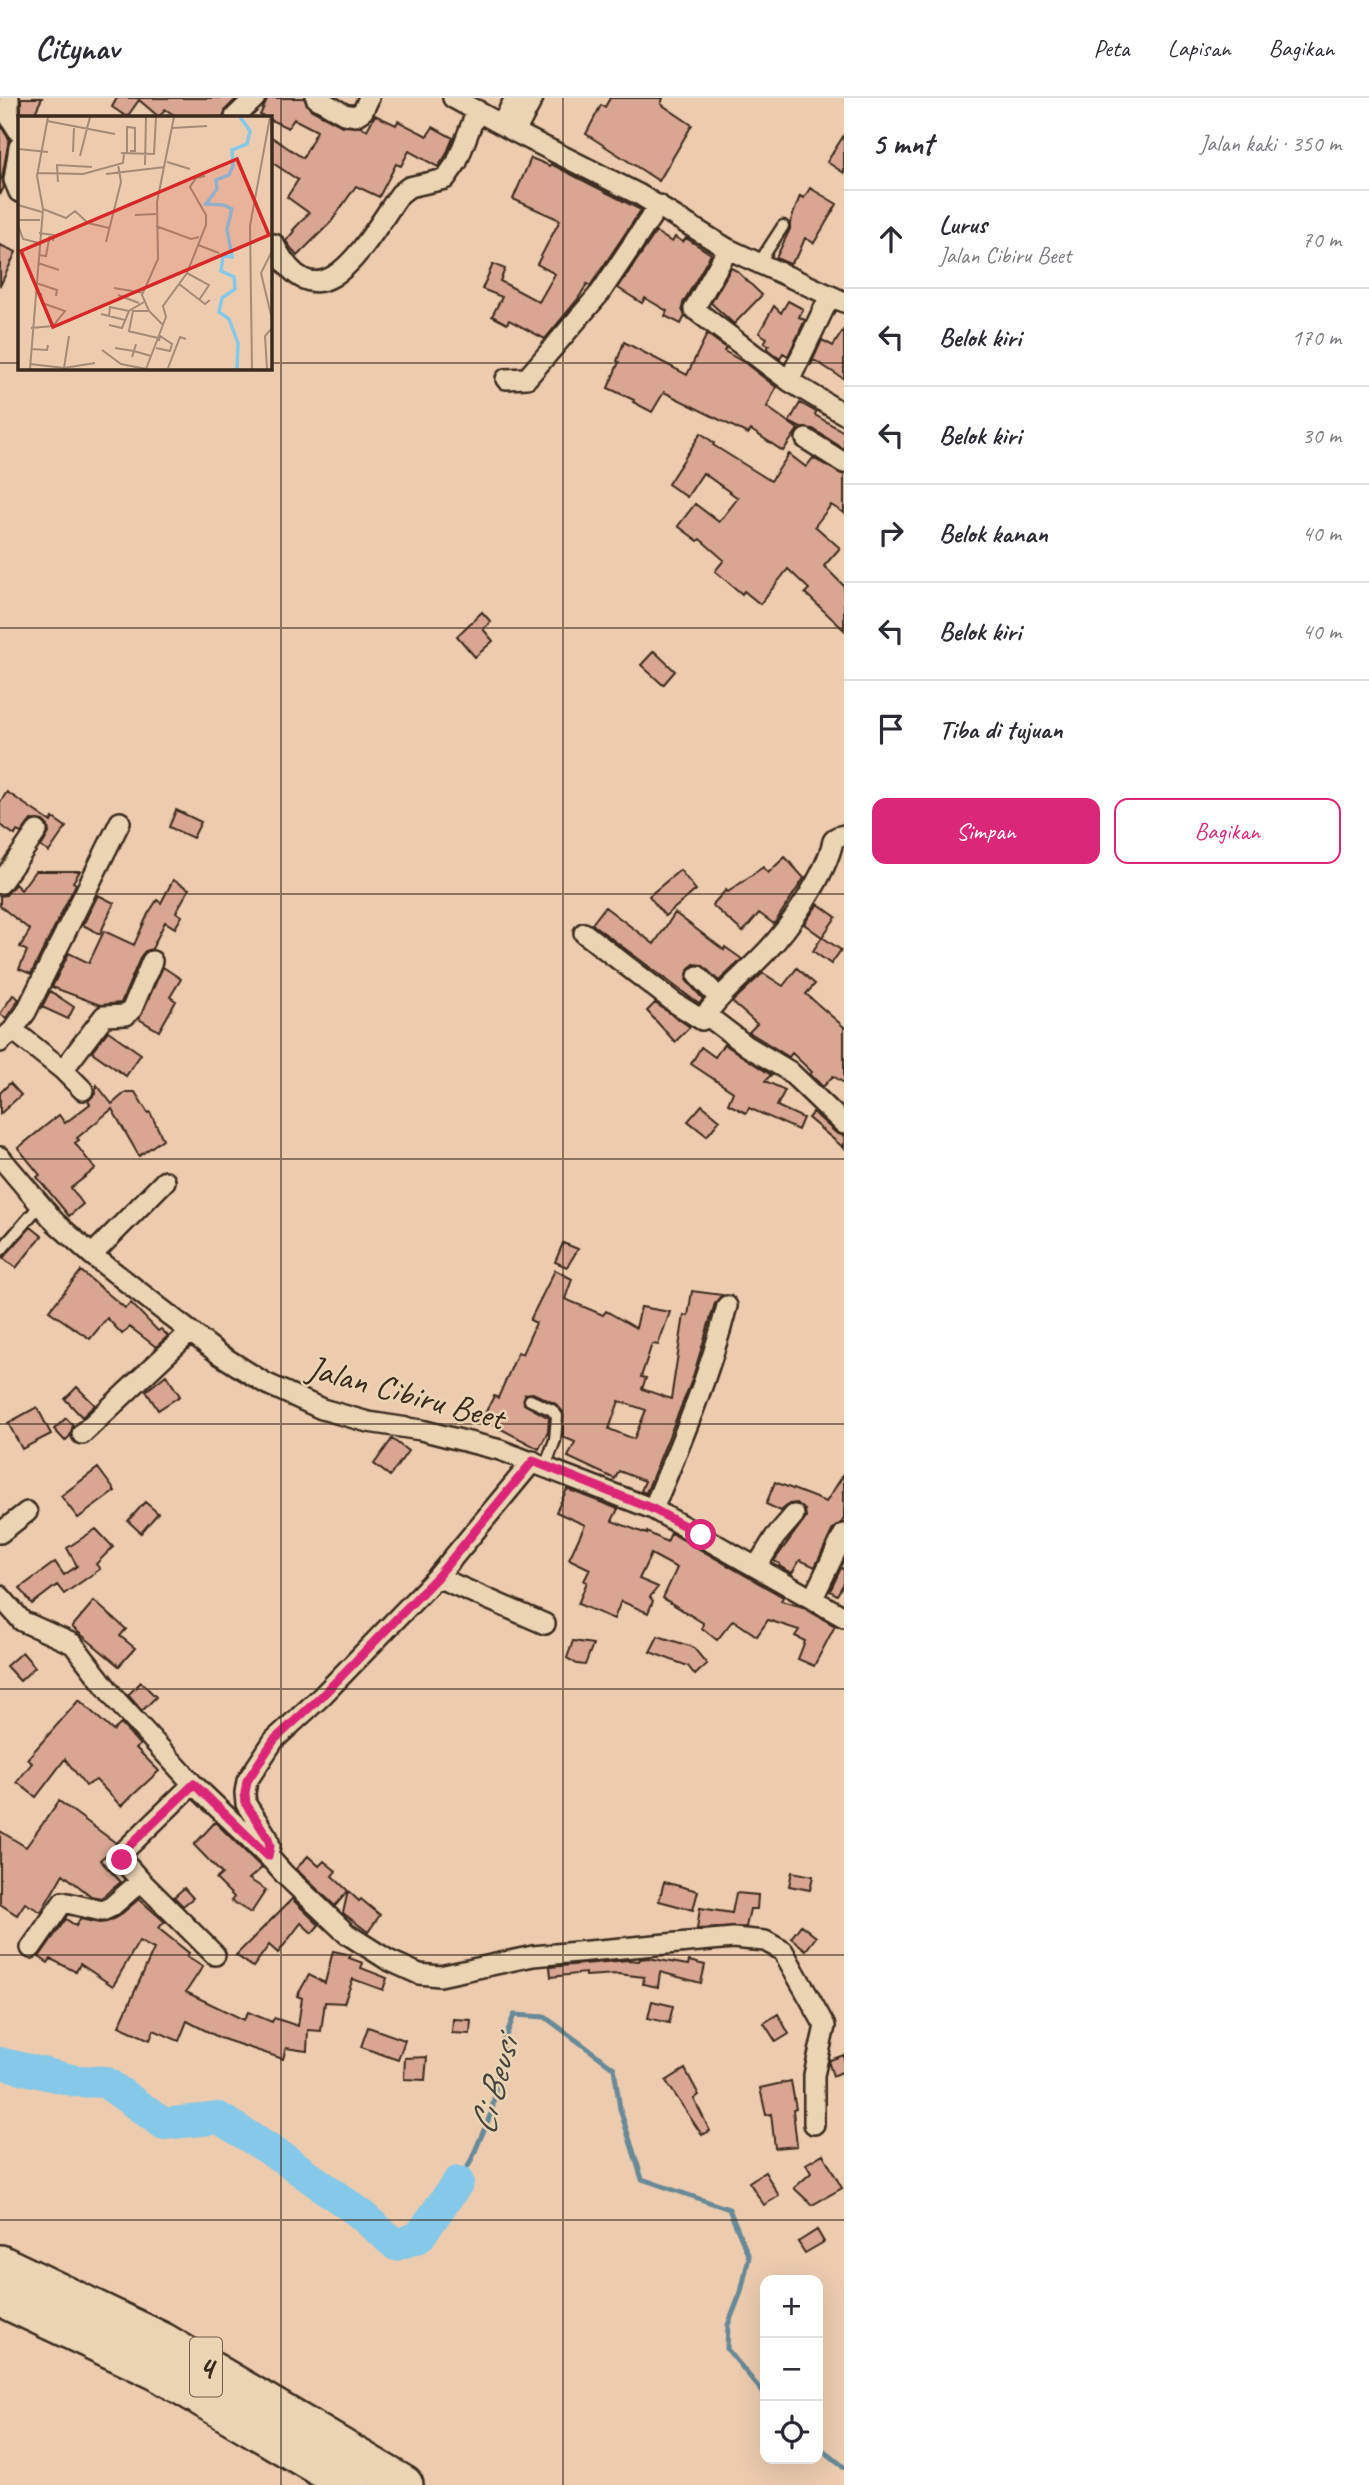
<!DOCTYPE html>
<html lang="id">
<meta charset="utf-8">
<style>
body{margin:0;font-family:Caveat,sans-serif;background:#f2f2f3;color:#2b2b33}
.controls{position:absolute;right:21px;bottom:21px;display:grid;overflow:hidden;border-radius:14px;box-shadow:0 7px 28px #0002}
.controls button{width:63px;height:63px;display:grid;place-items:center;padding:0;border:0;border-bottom:2px solid #e1e1e2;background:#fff;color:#2b2b33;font:35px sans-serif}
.stop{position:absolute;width:21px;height:21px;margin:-16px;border:5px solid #db2777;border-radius:50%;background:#fff}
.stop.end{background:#db2777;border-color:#fff;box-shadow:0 2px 7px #0008}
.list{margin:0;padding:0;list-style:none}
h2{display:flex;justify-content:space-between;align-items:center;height:91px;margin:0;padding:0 28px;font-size:30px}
h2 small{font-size:23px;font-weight:400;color:#7c7c81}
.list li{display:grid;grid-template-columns:46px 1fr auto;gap:21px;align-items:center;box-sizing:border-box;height:98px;padding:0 28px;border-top:2px solid #e1e1e2}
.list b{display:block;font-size:26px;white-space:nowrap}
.list p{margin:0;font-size:23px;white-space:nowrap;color:#7c7c81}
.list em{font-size:23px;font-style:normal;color:#7c7c81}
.actions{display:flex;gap:14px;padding:21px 28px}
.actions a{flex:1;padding:16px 0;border:2px solid #db2777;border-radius:14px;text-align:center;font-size:24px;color:#db2777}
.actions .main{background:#db2777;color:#fff}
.icon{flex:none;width:38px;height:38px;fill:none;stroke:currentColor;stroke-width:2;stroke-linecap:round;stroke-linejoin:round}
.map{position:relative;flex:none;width:844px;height:2387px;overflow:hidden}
header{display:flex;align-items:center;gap:42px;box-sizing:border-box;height:98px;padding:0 35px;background:#fff;border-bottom:2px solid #e1e1e2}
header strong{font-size:33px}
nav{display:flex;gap:38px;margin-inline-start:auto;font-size:24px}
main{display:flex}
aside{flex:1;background:#fff}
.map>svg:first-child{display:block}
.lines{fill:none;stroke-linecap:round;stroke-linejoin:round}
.stream{stroke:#688997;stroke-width:5}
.river{stroke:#86c8e7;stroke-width:32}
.building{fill:#d9a693;stroke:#3b2a1e;stroke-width:2;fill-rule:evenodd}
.service-casing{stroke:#3b2a1e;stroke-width:15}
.minor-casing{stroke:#3b2a1e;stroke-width:24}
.motorway-casing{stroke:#3b2a1e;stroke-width:42}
.service{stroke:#ebd4b4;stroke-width:10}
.minor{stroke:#ebd4b4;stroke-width:19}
.motorway{stroke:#ebd4b4;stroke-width:37}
.route{stroke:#db2777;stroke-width:9}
.grid{fill:none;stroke:#3b2a1e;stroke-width:2;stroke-opacity:0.55}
.labels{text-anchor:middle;stroke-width:5;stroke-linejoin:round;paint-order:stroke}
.shield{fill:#ebd4b4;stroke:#705d4b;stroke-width:2}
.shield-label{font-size:33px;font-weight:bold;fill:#3b2a1e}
.street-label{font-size:35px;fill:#3b2a1e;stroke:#ebd4b4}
.water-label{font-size:37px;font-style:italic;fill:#46423c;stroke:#ebd4b4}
.inset-river{fill:none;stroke:#86c8e7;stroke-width:3.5}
.inset-road{fill:none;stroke:#a58b75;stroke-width:2}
.view{fill:#d62828;fill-opacity:0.15;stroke:#d62828;stroke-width:3.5}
.inset-edge{fill:none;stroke:#3b2a1e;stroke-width:3.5}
</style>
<header>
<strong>Citynav</strong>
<nav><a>Peta</a><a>Lapisan</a><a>Bagikan</a></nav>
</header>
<main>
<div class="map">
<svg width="844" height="2387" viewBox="0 0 844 2387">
<rect width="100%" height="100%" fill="#eccbaf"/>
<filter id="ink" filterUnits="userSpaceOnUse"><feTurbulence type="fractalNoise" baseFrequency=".0143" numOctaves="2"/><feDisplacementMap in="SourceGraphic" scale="14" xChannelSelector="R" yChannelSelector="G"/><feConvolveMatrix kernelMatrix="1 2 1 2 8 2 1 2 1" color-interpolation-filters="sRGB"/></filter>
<g filter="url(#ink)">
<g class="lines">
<!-- stream -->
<path class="stream" d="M458 2084 470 2065 492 2013 503 1946 514 1917 545 1919 614 1970 620 2011 642 2081 729 2111 749 2159 741 2194 728 2227 727 2251 765 2297
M818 2348 844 2369"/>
<!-- river -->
<path class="river" d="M0 1965 76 1983 105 1984 164 2026 219 2020 286 2062 358 2114 396 2147 419 2139 458 2084"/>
</g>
<!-- building -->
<path class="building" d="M21 0H42L33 19H24L21 14Z
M117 0H237L226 11 223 19H177L165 11 159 19 139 2 127 19 112 9Z
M268 0H304L310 11 342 28 361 29 367 32 375 17 396 27 398 23 427 38 433 29 453 40 446 57 438 69 409 53 401 68 396 66 379 99 356 88 331 124 297 158 286 143 294 133 293 132 309 115 287 99 298 82 270 63V38L303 60 317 33 294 21 288 30 260 17Z
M610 0H663L661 6 692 27 659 83 586 36 601 7 605 9Z
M0 27 9 41 2 80 4 89 0 97Z
M844 37V75L827 64Z
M531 60 550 68 551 66 641 112 590 188 587 186 578 201 545 241 509 222 507 226 492 218 502 199 482 191 493 166 505 171 500 183 539 204 555 176 537 166 560 122 513 101Z
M810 90 837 106 814 145 805 140 798 157 790 166 776 160 790 131V125L800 98 804 100Z
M656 134 672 144 675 139 683 144 686 140 711 156 683 205 682 211 685 218 681 226 665 218 667 213 645 200 642 205 618 190Z
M0 147 16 154 0 188Z
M731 170 737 173 762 197 734 226 711 205Z
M788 203 803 211 799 219 805 222 788 258 783 255 780 261 767 251 769 247 764 245 767 240 759 235 774 208 781 215Z
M844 231V281L814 262 810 268 822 242 833 248Z
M707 236 726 250 724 253 745 265 776 289 767 309 798 331 783 353 751 332 748 336 664 294 652 314 633 304 634 302 608 290 619 264 617 263 624 244 687 277Z
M800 305 816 314 815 317 844 334V351L813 331 801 330 789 324Z
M701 335 714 345 713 347 771 383 789 356 806 369 813 360 844 377V415L831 407 815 428 840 450 824 468 844 488V532L805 495 809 491 788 471 760 506 744 493 742 496 715 473 724 462 700 441 698 443 678 428 695 406 719 424 738 400 703 375 687 399 668 386Z
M482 514 491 524 483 531 493 543 475 559 457 538Z
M654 553 675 573 663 587 641 567Z
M7 694 51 724 53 720 66 729 49 754 41 749 49 735 48 728 43 723 31 722 21 735 17 733 15 737 0 727V704Z
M176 712 201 724 193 740 169 729Z
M785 759 804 780 774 826 759 815 743 834 712 807 726 792 728 794 763 769 768 775Z
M680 772 696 792 665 818 649 798Z
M35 773H80L73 784 76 786 31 876 19 871 27 853 20 849 30 832 0 808V798L6 797 15 786 21 792Z
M173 782 189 791 176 814 182 818 175 830 165 824 152 851 145 853 141 858 121 905 100 907 52 889 69 855 89 865 104 833 134 847 148 816 157 802 161 805Z
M98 797 114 805 100 836 83 827Z
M818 806 836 819 822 839 804 826Z
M605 809 654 846 675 815 724 852 725 849 742 861 719 883 702 867 694 866 689 870 686 882 703 901 699 906 592 826Z
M822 839 841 852 831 866 813 853Z
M163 869 181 881 170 899 176 903 159 933 139 921Z
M797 870 815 886 806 896 844 929V985L833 978 823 989 810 976 812 974 792 955 789 959 749 934 757 926 732 904 763 875 783 888Z
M50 893 74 909 68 921 42 909Z
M13 897 19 901 6 920 0 916Z
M655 905 690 929 675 944 647 913Z
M108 933 141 956 126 978 92 954Z
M724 946 771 977 765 983 785 992 777 1008 803 1020 798 1032 749 1010 746 1015 728 1006 733 994 691 966 701 949 715 959Z
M10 985 21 997 0 1016V995Z
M97 987 112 1006 126 994H135L148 1015 150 1014 163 1041 139 1058 112 1011 77 1040 79 1042 75 1045 95 1071 71 1090 83 1106 69 1118 37 1079 40 1077 18 1050 59 1017 65 1025 90 1006 88 1003 95 996Z
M702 1007 720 1022 707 1038 688 1023Z
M813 1014 836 1035 844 1038V1050L808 1020Z
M31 1129 42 1138 16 1170 3 1160Z
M563 1145 578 1151 567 1169 555 1164Z
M555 1172 572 1181 565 1201 603 1217 606 1213 636 1230 641 1209 670 1214 658 1247 652 1246 641 1279 646 1280 642 1291 671 1301 684 1217 688 1218 692 1193 722 1197 715 1205 692 1282 646 1395 641 1393 645 1383 619 1373 615 1381 568 1359 575 1344 563 1339V1314L556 1306 533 1295 525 1296 524 1306 549 1320 548 1334 539 1351 482 1321 494 1298 498 1300 518 1254 522 1256 536 1225 530 1222ZM619 1303 646 1312 634 1341 609 1331Z
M81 1173 125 1210 131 1205 158 1233 161 1231 168 1238 156 1249 130 1229 122 1236 107 1220 90 1241 49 1213Z
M166 1277 180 1298 158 1312 146 1293Z
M77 1289 95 1307 82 1319 65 1301Z
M37 1309 51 1336 22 1351 8 1325Z
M66 1320 73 1327 70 1338 65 1343 54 1331Z
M392 1341 408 1353 390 1378 374 1366Z
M98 1370 115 1393 78 1420 61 1398Z
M844 1376V1420L842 1424 833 1431 815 1469 800 1462 792 1475 779 1468 780 1466 774 1463 806 1419 805 1412 797 1405 789 1406 781 1413 766 1406 775 1384 826 1404Z
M567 1391 618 1411 612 1423 647 1436V1434L667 1444 671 1435 783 1499 781 1503 800 1508 835 1528 814 1568 798 1561 805 1543 795 1538 799 1532 768 1522 757 1538 733 1522 717 1542 702 1530 703 1525 663 1500 677 1470 651 1456 639 1481 658 1489 650 1499 653 1503 648 1515 621 1503 614 1521 578 1506 587 1484 584 1483 590 1471 569 1461 585 1427 556 1414Z
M145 1404 158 1415 141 1435 128 1423Z
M96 1431 113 1449 96 1466 100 1471 64 1496 57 1487 32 1506 20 1490 55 1464 64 1477 77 1468 67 1450Z
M841 1470 844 1471V1485L837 1497 830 1493Z
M94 1503 126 1531 120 1538 135 1550 119 1568 72 1529Z
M658 1538 693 1549 707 1566 695 1577 688 1568 650 1554Z
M573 1543 593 1546 585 1567 577 1566 567 1560Z
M22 1554 35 1569 20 1583 6 1568Z
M141 1584 156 1599 142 1613 128 1597Z
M79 1602 113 1633 121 1626 140 1647 136 1650 159 1673 121 1708 96 1682 86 1688 65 1661 36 1699 17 1684 32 1665 27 1661Z
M59 1703 116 1745 113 1751 100 1762 121 1784 101 1800 91 1798 63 1776 41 1814 25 1805 17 1817 0 1806V1733L26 1749Z
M215 1724 262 1770 249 1781 266 1792 251 1815 231 1803 234 1799 216 1781 222 1776 194 1747Z
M308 1758 319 1768 324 1763 336 1773 332 1778 359 1803 361 1801 380 1817 368 1834 343 1815 348 1793 335 1808 296 1771Z
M792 1774 813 1778 810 1792 789 1788Z
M664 1784 698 1793 693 1812 659 1803Z
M184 1790 193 1800 183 1808 174 1799Z
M736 1795 758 1797 757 1811H750L746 1829 697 1831 700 1810 732 1815Z
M139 1801 165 1824 158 1830 189 1855 187 1858 203 1868 186 1894 244 1922 248 1914 272 1924 274 1920 298 1928 302 1900 297 1898 309 1877 325 1885 333 1853 351 1857 349 1860 363 1865 361 1870 387 1880 383 1892 353 1881 344 1905 325 1904 321 1933 308 1932 307 1953 286 1950 283 1961 220 1940 187 1923 179 1943 154 1932 150 1942 119 1928 154 1851 139 1843 113 1888 80 1866 76 1874 51 1861 48 1865 39 1859 66 1821 76 1828 80 1821 99 1825 107 1824 119 1818Z
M292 1801 319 1827 312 1835 301 1825 278 1855 269 1847 253 1869 236 1857Z
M801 1827 816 1839 806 1852 791 1840Z
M648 1860 688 1867 689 1863 705 1867 701 1885 660 1874 658 1889 643 1886 644 1879 618 1876 585 1878V1875L551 1879 550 1869 628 1862 639 1863 640 1861Z
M652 1903 673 1908 669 1925 648 1920Z
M778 1916 789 1936 776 1944 764 1925Z
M453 1921 471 1922 470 1936 452 1935Z
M368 1929 405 1942 398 1962 361 1949Z
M844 1957V1973L833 1978 829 1966 830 1962Z
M427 1959 425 1982 404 1981 405 1960Z
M685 1971 699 1997 694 2001 710 2033 702 2037 666 1983Z
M791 1983 796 2011 793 2012 797 2048 775 2050 771 2016 766 2017 760 1990Z
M823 2056 842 2090 812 2107 794 2090 811 2075 806 2066Z
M765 2074 779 2098 764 2107 749 2084Z
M817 2132 824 2144 805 2155 798 2144Z"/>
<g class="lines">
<defs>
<path id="service" d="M759 165 783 128
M1 1152 40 1107
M530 1302 552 1312 557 1318 555 1342 545 1369"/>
<path id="minor" d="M9 0V18L19 34
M316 0 344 16 355 18 363 13 369 0
M453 0 515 34 640 97 728 151 844 204
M235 19 255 0
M502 26 515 0
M515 34 533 0
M19 49 14 82 19 94
M274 146C320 237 368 140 400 96L409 89 445 81 457 64 477 12
M728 151 694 211 789 283 844 316
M506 281 527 280 600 195 659 107
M789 283 830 198
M806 341 844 365
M0 786 37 733
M584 835 675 905 702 922C720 896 744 877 766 854 790 829 826 777 833 743L837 739 844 737
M698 878 719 900
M705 916 747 948 789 973 844 1026
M13 932 63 972
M0 944 13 932 26 914 120 724
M83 992 63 972 104 918 126 917 132 911 152 863
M0 1059 55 1124 92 1157 219 1256 265 1285 322 1311 368 1324 421 1332 500 1352 653 1411 844 1519
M92 1157 165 1083
M82 1336 190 1234
M653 1411C681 1345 709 1278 727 1208
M0 1435 27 1414
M757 1468 775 1439 794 1417
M437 1479 545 1526
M0 1498 22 1523 73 1546 116 1602 193 1686 268 1758 285 1777 347 1836 388 1862 419 1876 440 1878 533 1858 733 1840 765 1843 783 1853 825 1928 814 1977V2026
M813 1500 844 1436
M268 1758 270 1748 268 1740 246 1706 245 1695 247 1683 274 1642 321 1599 437 1479 533 1363
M141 1783 215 1857
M31 1850 63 1804 102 1813 111 1809 141 1783 122 1762 125 1752 193 1686"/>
<path id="motorway" d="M0 2166 163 2244 404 2387
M0 2199 157 2273 350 2387"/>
</defs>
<!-- service casing -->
<use href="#service" class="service-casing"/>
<!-- minor casing -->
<use href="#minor" class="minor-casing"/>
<!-- motorway casing -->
<use href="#motorway" class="motorway-casing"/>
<!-- service -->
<use href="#service" class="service"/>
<!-- minor -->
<use href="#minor" class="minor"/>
<!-- motorway -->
<use href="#motorway" class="motorway"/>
</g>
</g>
<g class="lines" filter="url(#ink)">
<!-- route -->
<path class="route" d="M122 1762 125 1752 194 1686 268 1758 270 1748 268 1740 246 1706 245 1695 247 1683 274 1642 321 1599 437 1479 533 1363 653 1411 701 1437"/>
</g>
<!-- grid -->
<path class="grid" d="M281 0V2387M563 0V2387M0 265H19M270 265H844M0 530H844M0 796H844M0 1061H844M0 1326H844M0 1591H844M0 1857H844M0 2122H844"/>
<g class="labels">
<!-- shield labels -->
<rect class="shield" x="190" y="2239.5" width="32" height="59" rx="5"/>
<g class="shield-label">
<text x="206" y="2281">4</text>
</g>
<!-- street labels -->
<g class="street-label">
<text transform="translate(406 1294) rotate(15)" y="12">Jalan Cibiru Beet</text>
</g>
<!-- water labels -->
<g class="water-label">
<text transform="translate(493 1988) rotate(-75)" y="13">Ci Beusi</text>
</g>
</g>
<!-- overview -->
<g transform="translate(18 18)">
<rect width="254" height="254" fill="#eccbaf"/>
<path class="inset-river" d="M206 89 188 88 199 73 198 64 211 59 215 50 214 34 229 28 232 15 222 1M206 89 214 93 209 113 214 141 205 140 203 155 216 161 217 173 204 182 201 196 211 203 220 227 219 253"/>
<path class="inset-road" d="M29 5 97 18M154 12 189 10M0 33 30 36M55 36 56 12M103 37 136 38 138 1M109 37V11L117 12V35H112M62 40 72 1M149 46 172 53M127 49 128 1M19 57 65 58 105 47 106 37M88 58 147 51M254 62V99M40 66 39 49 74 51M0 89 24 96M25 93 48 102 57 95 70 107 91 112M117 99 138 98M0 104H22M0 109 5 123 21 127M138 110 173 123 181 121M21 117 36 119 35 125M88 126 103 66 100 48M180 129 201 137M254 135 243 157 254 203M21 139 28 140 32 118M0 147V176M20 147 41 154M169 157 191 169 181 184M18 167 39 174 38 180M161 168 187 188 192 184M96 172 126 177M100 179 121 187M83 198 107 204M91 201 92 191 111 195M91 209 104 212 111 195 126 186M145 209 131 195 124 179 140 143 139 86 156 1M13 212 35 210 47 195 24 187 23 178 17 177M110 215 140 222M111 215 115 195H130M118 228 116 235 133 240M97 232 116 235 114 241M138 232 152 235 154 228 142 220 141 225M13 233 29 234 30 229M84 234 103 248 128 253M12 248 46 252 77 247M46 252 51 220M150 252 162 221 168 223M12 253 25 93 19 60 30 1M128 253 148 201 145 190 169 157 188 109V99L172 71 178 62 187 60M234 253 232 110 252 1M249 253 247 220 254 212"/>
<path class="view" d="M219 43 251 119 35 211 3 135Z"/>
<rect width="254" height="254" class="inset-edge"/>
</g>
</svg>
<div class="controls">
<button>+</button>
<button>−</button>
<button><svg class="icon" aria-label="locate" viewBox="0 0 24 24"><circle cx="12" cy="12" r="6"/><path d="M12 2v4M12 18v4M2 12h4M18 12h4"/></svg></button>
</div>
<div class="stop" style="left:701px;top:1437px"></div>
<div class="stop end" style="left:122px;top:1762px"></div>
</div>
<aside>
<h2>5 mnt<small>Jalan kaki · 350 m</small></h2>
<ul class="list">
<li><svg class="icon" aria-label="ahead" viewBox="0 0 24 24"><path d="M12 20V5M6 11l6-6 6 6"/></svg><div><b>Lurus</b><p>Jalan Cibiru Beet</p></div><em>70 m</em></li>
<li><svg class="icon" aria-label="left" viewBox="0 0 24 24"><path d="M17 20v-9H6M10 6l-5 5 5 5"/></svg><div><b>Belok kiri</b></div><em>170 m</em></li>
<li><svg class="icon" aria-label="left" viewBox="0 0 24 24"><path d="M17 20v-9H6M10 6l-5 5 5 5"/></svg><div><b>Belok kiri</b></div><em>30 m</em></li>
<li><svg class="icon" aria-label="right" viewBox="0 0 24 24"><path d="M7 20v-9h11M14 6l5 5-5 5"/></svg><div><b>Belok kanan</b></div><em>40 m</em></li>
<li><svg class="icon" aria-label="left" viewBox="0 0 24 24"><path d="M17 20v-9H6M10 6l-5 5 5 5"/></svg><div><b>Belok kiri</b></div><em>40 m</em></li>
<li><svg class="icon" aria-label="arrive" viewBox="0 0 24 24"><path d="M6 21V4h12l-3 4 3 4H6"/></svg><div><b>Tiba di tujuan</b></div></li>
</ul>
<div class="actions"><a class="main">Simpan</a><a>Bagikan</a></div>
</aside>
</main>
